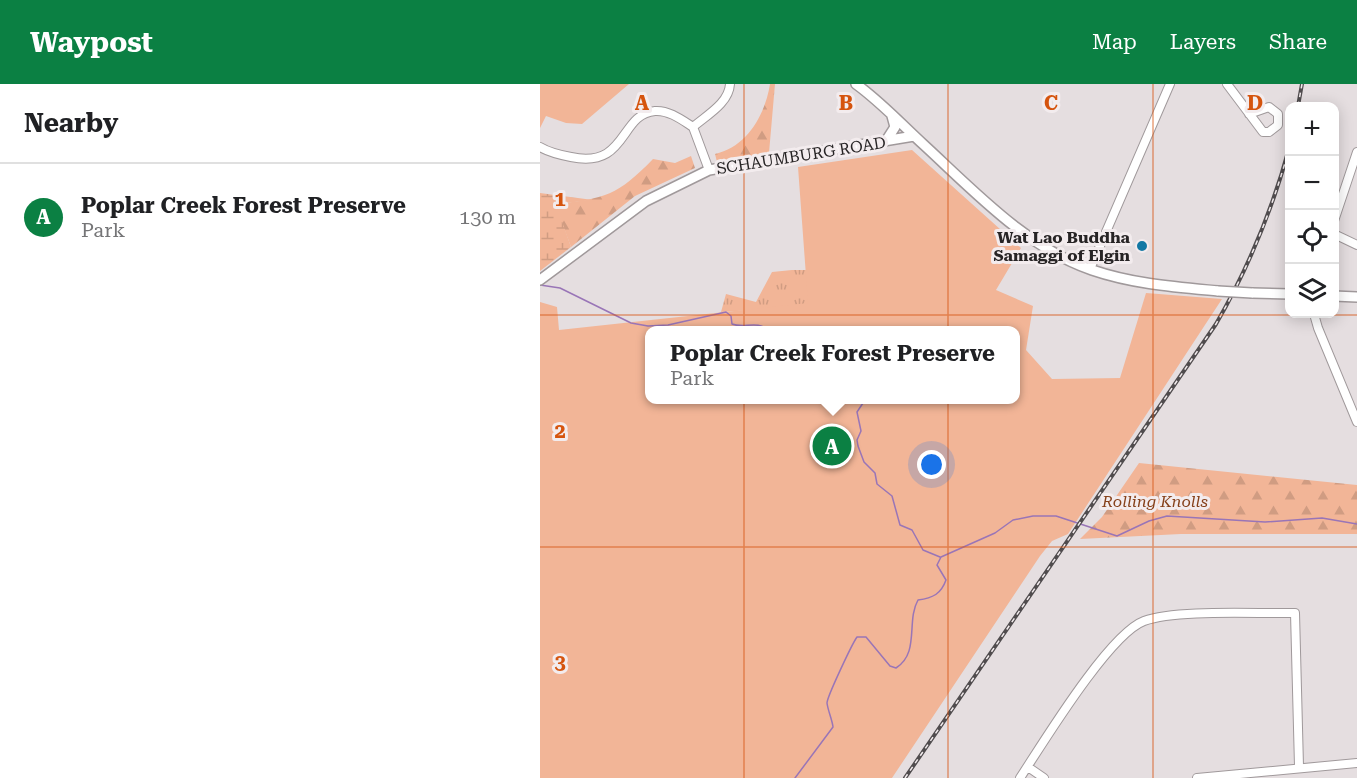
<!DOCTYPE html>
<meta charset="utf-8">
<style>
body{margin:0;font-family:"Roboto Serif",serif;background:#f6f6f6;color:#202124}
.controls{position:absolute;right:18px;top:18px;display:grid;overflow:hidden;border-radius:12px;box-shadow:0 3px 15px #0003}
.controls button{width:54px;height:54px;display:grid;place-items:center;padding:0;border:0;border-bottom:2px solid #e0e0e0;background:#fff;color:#202124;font:30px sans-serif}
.you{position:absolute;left:392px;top:381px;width:21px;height:21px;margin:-15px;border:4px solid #fff;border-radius:50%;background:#1a73e8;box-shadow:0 0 0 9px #1a73e833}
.badge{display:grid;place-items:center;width:39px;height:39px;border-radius:50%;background:#0b8043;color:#fff;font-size:20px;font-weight:700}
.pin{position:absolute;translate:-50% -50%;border:3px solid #fff;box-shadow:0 2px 6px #0006}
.popup{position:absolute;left:105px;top:242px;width:375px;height:78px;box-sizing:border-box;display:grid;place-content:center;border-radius:12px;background:#fff;filter:drop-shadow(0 2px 4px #0005);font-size:20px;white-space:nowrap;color:#757577}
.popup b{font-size:22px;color:#202124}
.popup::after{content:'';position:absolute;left:50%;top:100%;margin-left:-12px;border:12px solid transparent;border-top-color:#fff}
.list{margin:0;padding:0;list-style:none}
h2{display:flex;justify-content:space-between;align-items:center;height:78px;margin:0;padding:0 24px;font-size:26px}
h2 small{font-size:20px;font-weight:400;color:#757577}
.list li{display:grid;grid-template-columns:39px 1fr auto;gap:18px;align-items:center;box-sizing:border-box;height:108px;padding:0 24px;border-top:2px solid #e0e0e0}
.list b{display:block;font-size:22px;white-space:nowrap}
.list p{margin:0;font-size:20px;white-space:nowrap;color:#757577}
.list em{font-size:20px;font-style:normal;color:#757577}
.icon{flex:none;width:33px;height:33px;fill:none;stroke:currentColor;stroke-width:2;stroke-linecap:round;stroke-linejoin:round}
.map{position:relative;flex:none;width:817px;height:694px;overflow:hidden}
header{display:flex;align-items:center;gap:36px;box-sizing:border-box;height:84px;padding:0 30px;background:#0b8043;color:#fff}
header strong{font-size:28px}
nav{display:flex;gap:33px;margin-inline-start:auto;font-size:21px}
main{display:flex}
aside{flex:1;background:#fff}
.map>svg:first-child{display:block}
.grass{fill:url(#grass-tufts)}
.forest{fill:url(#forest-firs)}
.wetland{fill:url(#wetland-marsh)}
.park{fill:#f2b597;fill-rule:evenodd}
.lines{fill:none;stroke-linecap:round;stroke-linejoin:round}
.stream{stroke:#9975b7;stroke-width:1.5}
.minor-casing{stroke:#a0999b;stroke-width:10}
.major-casing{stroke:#a0999b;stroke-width:12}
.minor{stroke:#fff;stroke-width:8}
.major{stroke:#fff;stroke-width:9}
.rail-casing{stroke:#504c4e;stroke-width:4}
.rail{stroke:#f3ecee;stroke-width:1.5;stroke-dasharray:4.5;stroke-linecap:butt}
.major-bridge-casing{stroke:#a0999b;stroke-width:12;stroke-linecap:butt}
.major-bridge{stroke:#fff;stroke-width:9}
.grid{fill:none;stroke:#d5540e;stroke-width:1.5;stroke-opacity:0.55}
.poi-dot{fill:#1378a4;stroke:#f3ecee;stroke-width:2}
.labels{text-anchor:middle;stroke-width:6;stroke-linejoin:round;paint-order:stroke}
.street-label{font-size:16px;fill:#272425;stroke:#f3ecee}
.poi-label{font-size:16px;font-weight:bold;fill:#272425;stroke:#f3ecee;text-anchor:end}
.park-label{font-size:16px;font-style:italic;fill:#86411b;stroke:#f3ecee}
.grid-label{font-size:20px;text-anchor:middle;font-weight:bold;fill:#d5540e;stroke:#f3ecee;stroke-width:6;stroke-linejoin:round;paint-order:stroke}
</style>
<header>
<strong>Waypost</strong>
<nav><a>Map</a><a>Layers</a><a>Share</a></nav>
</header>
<main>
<aside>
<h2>Nearby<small></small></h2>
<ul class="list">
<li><span class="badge">A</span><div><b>Poplar Creek Forest Preserve</b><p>Park</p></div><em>130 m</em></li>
</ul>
</aside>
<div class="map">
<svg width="817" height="694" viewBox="0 0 817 694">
<defs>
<pattern id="grass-tufts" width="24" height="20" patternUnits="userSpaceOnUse" patternTransform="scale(1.5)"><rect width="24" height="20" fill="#f2b597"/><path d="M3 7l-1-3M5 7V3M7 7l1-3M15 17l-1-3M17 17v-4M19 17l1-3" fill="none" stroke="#d09c82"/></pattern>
<pattern id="forest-firs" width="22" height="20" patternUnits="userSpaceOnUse" patternTransform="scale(1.5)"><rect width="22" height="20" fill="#f2b597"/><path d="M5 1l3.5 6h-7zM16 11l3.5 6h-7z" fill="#d09c82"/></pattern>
<pattern id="wetland-marsh" width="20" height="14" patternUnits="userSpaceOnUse" patternTransform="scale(1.5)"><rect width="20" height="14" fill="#f2b597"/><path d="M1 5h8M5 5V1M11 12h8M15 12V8" fill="none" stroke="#d09c82"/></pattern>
</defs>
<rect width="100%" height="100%" fill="#e5dee0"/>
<!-- grass -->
<path class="grass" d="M252 186H268L288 221 181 228 186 210 216 218 232 188Z"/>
<!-- forest -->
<path class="forest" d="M230 0H235L229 69 177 78 175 70C207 63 225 31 230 0Z
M151 72 155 84 95 112 31 163 15 120C65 115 78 111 113 75L135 79Z
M599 379 817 401V450H641L540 455 562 433Z"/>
<!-- wetland -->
<path class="wetland" d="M0 109 53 116 16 120 31 163 0 187Z"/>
<!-- park -->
<path class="park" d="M0 0H89L42 40 26 39 6 32 0 44Z
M372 66 481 164 456 206 493 222 486 266 512 295 580 294 606 209 682 215 528 450 512 457 500 472 352 694H0V218L17 223 19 246 268 219 258 83ZM109 246H475V316H109Z"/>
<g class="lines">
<!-- stream -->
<path class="stream" d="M0 201 20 204 91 239 108 242 128 241 186 228 191 232 192 240C204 245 217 236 228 246
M325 316 317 328 321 347 317 356 318 362 324 378 335 389 337 400 352 412 360 441 372 446 383 466 400 473
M255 694 293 643C292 635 288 627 287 619 287 613 312 560 317 553H326L350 582 356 584C380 569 366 537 378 516 393 514 401 510 406 496L397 481 401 473 455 449 473 436 493 432H516L577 452 609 437 627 432 725 438 782 434 817 440"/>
<defs>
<path id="minor" d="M687 0 723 48H729L738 41V30L729 23 709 30
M153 43C167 31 189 19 190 0
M0 63C10 69 20 71 31 73 88 85 79 30 115 27 129 26 142 36 153 43L169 86
M794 137 817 68
M794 150 817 161
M550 185 630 0
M774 230 778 244 817 338
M488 683 504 694
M480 694C503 659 569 550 604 537 637 525 717 530 755 529L759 682
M657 694 817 679"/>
<path id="major" d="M316 0C341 18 362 41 384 61 434 107 487 164 552 186 593 200 635 203 678 207
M346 57 355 43 352 32
M0 196 106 117 169 86 374 52
M712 209 750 210
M794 212 817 213"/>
</defs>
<!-- minor casing -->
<use href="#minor" class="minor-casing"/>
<!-- major casing -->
<use href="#major" class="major-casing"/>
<!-- minor -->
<use href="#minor" class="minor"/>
<!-- major -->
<use href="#major" class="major"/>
<defs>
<path id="rail" d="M758 22 762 0
M365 694 676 240C709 183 733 124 750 61"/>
</defs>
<!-- rail casing -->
<use href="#rail" class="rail-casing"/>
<!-- rail -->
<use href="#rail" class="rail"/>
<defs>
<path id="major-bridge" d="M678 207 712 209"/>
</defs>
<!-- major-bridge casing -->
<use href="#major-bridge" class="major-bridge-casing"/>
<!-- major-bridge -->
<use href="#major-bridge" class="major-bridge"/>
</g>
<!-- grid -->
<path class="grid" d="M204 0V694M408 0V694M613 0V694M0 231H817M0 463H817"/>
<!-- markers -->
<circle class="poi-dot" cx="602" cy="162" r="6"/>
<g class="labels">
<!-- street labels -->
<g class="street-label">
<text transform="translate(261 71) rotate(-9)" y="6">SCHAUMBURG ROAD</text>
</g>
<!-- poi labels -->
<g class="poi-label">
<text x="590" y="159">Wat Lao Buddha<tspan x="590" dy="18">Samaggi of Elgin</tspan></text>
</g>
<!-- park labels -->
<g class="park-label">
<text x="615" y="423">Rolling Knolls</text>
</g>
</g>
<g class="grid-label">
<text x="102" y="26">A</text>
<text x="306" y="26">B</text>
<text x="511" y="26">C</text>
<text x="715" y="26">D</text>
<text x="20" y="122">1</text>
<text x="20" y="354">2</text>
<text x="20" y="585">3</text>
</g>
</svg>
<div class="controls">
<button>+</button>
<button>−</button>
<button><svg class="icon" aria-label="locate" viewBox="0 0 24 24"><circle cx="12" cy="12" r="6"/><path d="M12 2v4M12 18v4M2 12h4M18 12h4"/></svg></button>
<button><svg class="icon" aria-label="layers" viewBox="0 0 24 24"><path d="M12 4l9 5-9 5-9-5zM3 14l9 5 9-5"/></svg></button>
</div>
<div class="you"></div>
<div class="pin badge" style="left:292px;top:362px">A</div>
<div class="popup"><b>Poplar Creek Forest Preserve</b>Park</div>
</div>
</main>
